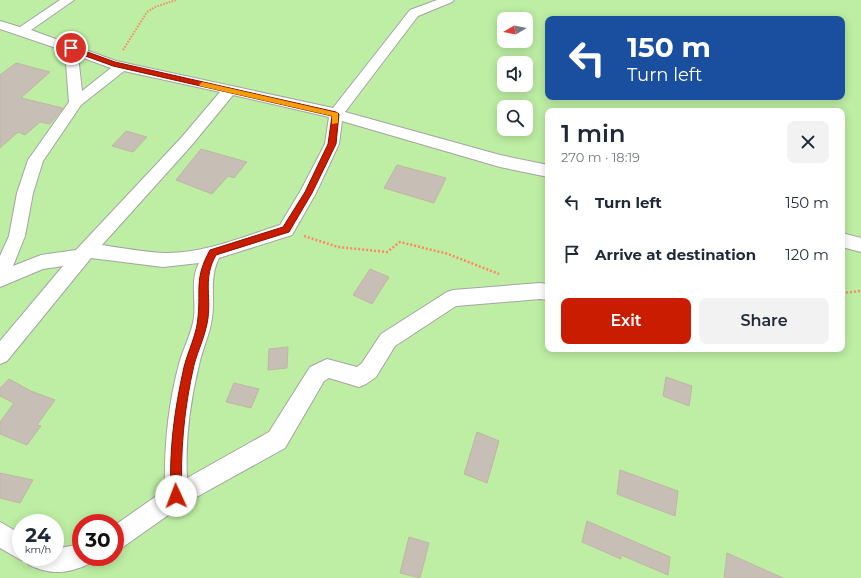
<!DOCTYPE html>
<html lang="en">
<head>
<meta charset="utf-8">
<style>
  :root { --surface:#fff; --page:#f2f2f3; --text:#1f2937; --muted:#747a83; --accent:#ca1c00 }
  body { margin:0; font-family:Montserrat,sans-serif; background:var(--page); color:var(--text); height:100vh; display:flex; flex-direction:column; font-size:15px; white-space:nowrap }
  * { box-sizing:border-box; margin:0 }
  p { font-size:13px; color:var(--muted) }
  .icon { flex:none; width:22px; height:22px; fill:none; stroke:currentColor; stroke-width:2; stroke-linecap:round; stroke-linejoin:round }
  .map { position:relative; flex:1; overflow:hidden }
  .panel { position:absolute; left:545px; top:108px; width:300px; height:244px; display:flex; flex-direction:column; background:var(--surface); border-radius:8px; box-shadow:0 2px 10px #0003 }
  .panel>* { flex:none }
  .guide { position:absolute; left:545px; top:16px; width:300px; height:84px; border-radius:8px; box-shadow:0 2px 10px #0003; background:#1a4fa0; color:#fff; overflow:hidden }
  .needle { width:26px; rotate:261deg }
  .controls { position:absolute; left:497px; top:12px; display:grid; gap:8px }
  .controls a { display:grid; place-items:center; width:36px; height:36px; border-radius:8px; background:var(--surface); box-shadow:0 2px 10px #0003; font-size:20px }
  .speed { position:absolute; left:12px; top:514px; display:flex; gap:8px; font-size:20px; font-weight:700; text-align:center }
  .speed>* { display:grid; place-content:center; width:52px; height:52px; border-radius:50%; background:var(--surface); box-shadow:0 2px 10px #0003; line-height:1 }
  .speed small { font-size:10px; font-weight:400 }
  .speed .limit { border:6px solid #d22; background:#fff; color:#111 }
  .pin { position:absolute; display:grid; place-items:center; width:34px; height:34px; color:#fff; margin:-17px; border:2px solid #fff; border-radius:50%; box-shadow:0 1px 4px #0007 }
  .me { position:absolute; width:44px; margin:-22px; rotate:358deg; stroke-linejoin:round; filter:drop-shadow(0 0 3px #0008) }
  .turn { display:flex; align-items:center; gap:14px; height:84px; padding:0 16px; font-size:18px }
  .turn .icon { width:52px; height:52px; stroke-width:2.5 }
  .turn b { display:block; font-size:28px; line-height:34px }
  .round { display:grid; place-items:center; flex:none; width:42px; height:42px; border-radius:8px; background:var(--page) }
  .head { display:flex; align-items:center; justify-content:space-between; height:68px; padding:0 16px }
  h1 { font-size:24px; font-weight:600; line-height:30px }
  .cta { display:flex; gap:8px; margin-top:auto; padding:8px 16px }
  .cta a { flex:1; height:46px; border-radius:8px; background:var(--accent); color:#fff; font-size:16px; font-weight:600; line-height:46px; text-align:center }
  .cta a+a { background:var(--page); color:var(--text) }
  ul { padding:0; list-style:none }
  li { display:flex; align-items:center; gap:12px; height:52px; padding:0 16px }
  li div { flex:1 }
  li b { display:block; font-size:15px }
  li em { font-style:normal }
  .map>svg:first-child { display:block }
  .grass { fill:#bdeea3; fill-rule:evenodd }
  .building { fill:#c7bfb5; stroke:#c2b5a3 }
  .lines { fill:none; stroke-linecap:round; stroke-linejoin:round }
  .street-casing { stroke:#a4a4a4; stroke-width:2 }
  .path-far1 { stroke:#ff8863; stroke-width:2; stroke-dasharray:1.5 1.5; stroke-linecap:butt }
  .path { stroke:#ff8863; stroke-width:2.5; stroke-dasharray:2 2; stroke-linecap:butt }
  .street { fill:#fff; fill-rule:evenodd }
  .route { fill:#ca1c00; stroke:#831200 }
  .slow { fill:#f59e0b }
</style>
</head>
<body>
<div class="map">
<svg width="861" height="578" viewBox="0 0 861 578">
  <rect width="100%" height="100%" fill="#efece2"/>
  <path class="grass" d="M0 0H861V578H0ZM504 19H526V41H504ZM548 19H842V97H548ZM504 63H526V85H504ZM504 107H526V129H504ZM548 111H842V349H548ZM21 523H55V557H21ZM81 523H115V557H81Z"/>
  <g class="building">
    <path d="M16 63 50 72 21 98 63 108 50 124 40 122 25 135 18 132 0 148V75Z"/>
    <path d="M126 131 147 137 133 152 112 146Z"/>
    <path d="M201 149 215 153 247 162 234 178 228 176 212 194 176 180Z"/>
    <path d="M397 165 446 178 434 203 384 188Z"/>
    <path d="M370 269 389 277 372 304 353 295Z"/>
    <path d="M288 347 287 368 268 370 269 349Z"/>
    <path d="M666 377 692 386 689 406 663 396Z"/>
    <path d="M9 379 31 391 55 400 37 425 41 426 27 445 0 434V422L14 403 0 396V388Z"/>
    <path d="M234 383 259 389 251 408 226 402Z"/>
    <path d="M477 432 499 441 487 483 464 474Z"/>
    <path d="M620 470 678 491 675 516 617 494Z"/>
    <path d="M0 473 33 480 20 503 0 498Z"/>
    <path d="M587 521 670 557 668 575 621 555V559L582 542Z"/>
    <path d="M409 537 429 543 420 578 400 573Z"/>
    <path d="M727 553 783 578H724Z"/>
  </g>
  <g class="lines">
    <g class="street-casing">
      <g id="street">
        <path d="M60 0H74L31 30 116 61 333 108 410 10 437 0H454L452 2 418 16 345 112 500 155 548 165V177L500 167 342 121 339 144 316 193 292 235 219 258C209 278 215 297 212 318 210 334 202 350 199 365 190 402 185 440 187 478L269 432 310 367 327 359 357 367 362 363 381 334 447 292 453 290 540 283 548 284V300L540 299 456 306 395 346 376 377 366 384 359 387 329 378 324 381 285 448 184 504 123 547 115 551V525L165 490C164 448 168 405 179 364 183 349 192 333 194 317 196 299 190 280 199 263L163 267 91 258 7 361 0 364V341L63 266 43 269 0 287V256L9 236 17 193 28 160 69 102 65 51 0 29V21L20 27ZM78 56 108 67 111 68 82 91ZM124 71 220 92 181 138 76 250 41 255 13 266 25 236 33 193 43 161 81 105ZM233 95 329 117 325 144 301 190 280 225C243 237 203 254 164 253 143 252 122 248 102 245L191 146Z"/>
        <path d="M842 233 861 238V252L842 247Z"/>
        <path d="M0 522 21 534V557H55V549L81 544V557H93L89 564C67 574 51 575 29 565L25 558 21 560 0 548Z"/>
      </g>
    </g>
    <path class="path-far1" d="M123 50 147 12 155 7 176 0"/>
    <g class="path">
      <path d="M304 236 338 247 387 252 400 242 448 254 499 274"/>
      <path d="M842 293 861 291"/>
    </g>
    <use href="#street" class="street"/>
  </g>
  <path class="route" d="M71 46 115 62 336 112 339 114 336 144 312 193 289 232 216 255C203 278 211 294 208 318 206 334 198 350 194 365 184 409 180 452 182 496L180 500 176 502 172 500 171 496C169 450 174 412 184 367 188 351 197 334 198 317 201 288 194 279 210 250L283 227 305 192 328 144 332 116 113 66 69 50 68 48Z"/>
  <path class="slow" d="M202 82 338 113V123L332 124V116L200 86 199 85Z"/>
</svg>
<div class="controls">
<a><svg class="needle" viewBox="-14 -14 28 28"><path d="M0-13l5 13h-10z" fill="#e53935"/><path d="M0 13l5-13h-10z" fill="#747a83"/></svg></a>
<a><svg class="icon" aria-label="sound" viewBox="0 0 24 24"><path d="M4 9h4l5-4v14l-5-4H4zM17 9q2 3 0 6"/></svg></a>
<a><svg class="icon" aria-label="search" viewBox="0 0 24 24"><circle cx="10" cy="10" r="6"/><path d="M15 15l6 6"/></svg></a>
</div>
<div class="speed"><div>24<small>km/h</small></div><div class="limit">30</div></div>
<div class="pin" style="left:71px;top:48px;background:#d93025"><svg class="icon" aria-label="arrive" viewBox="0 0 24 24"><path d="M6 21V4h12l-3 4 3 4H6"/></svg></div>
<svg class="me" style="left:176px;top:496px" viewBox="-20 -20 40 40"><circle r="19" fill="#fff"/><path d="M0-13L10 11 0 6-10 11z" fill="#ca1c00"/></svg>
<div class="guide">
<div class="turn"><svg class="icon" aria-label="left" viewBox="0 0 24 24"><path d="M17 20v-9H6M10 6l-5 5 5 5"/></svg><div><b>150 m</b>Turn left</div></div>
</div>
<section class="panel">
<div class="head"><div><h1>1 min</h1><p>270 m · 18:19</p></div><a class="round"><svg class="icon" aria-label="close" viewBox="0 0 24 24"><path d="M6 6l12 12M18 6L6 18"/></svg></a></div>
<ul>
<li><svg class="icon" aria-label="left" viewBox="0 0 24 24"><path d="M17 20v-9H6M10 6l-5 5 5 5"/></svg><div><b>Turn left</b></div><em>150 m</em></li>
<li><svg class="icon" aria-label="arrive" viewBox="0 0 24 24"><path d="M6 21V4h12l-3 4 3 4H6"/></svg><div><b>Arrive at destination</b></div><em>120 m</em></li>
</ul>
<div class="cta"><a>Exit</a><a>Share</a></div>
</section>
</div>
</body>
</html>
